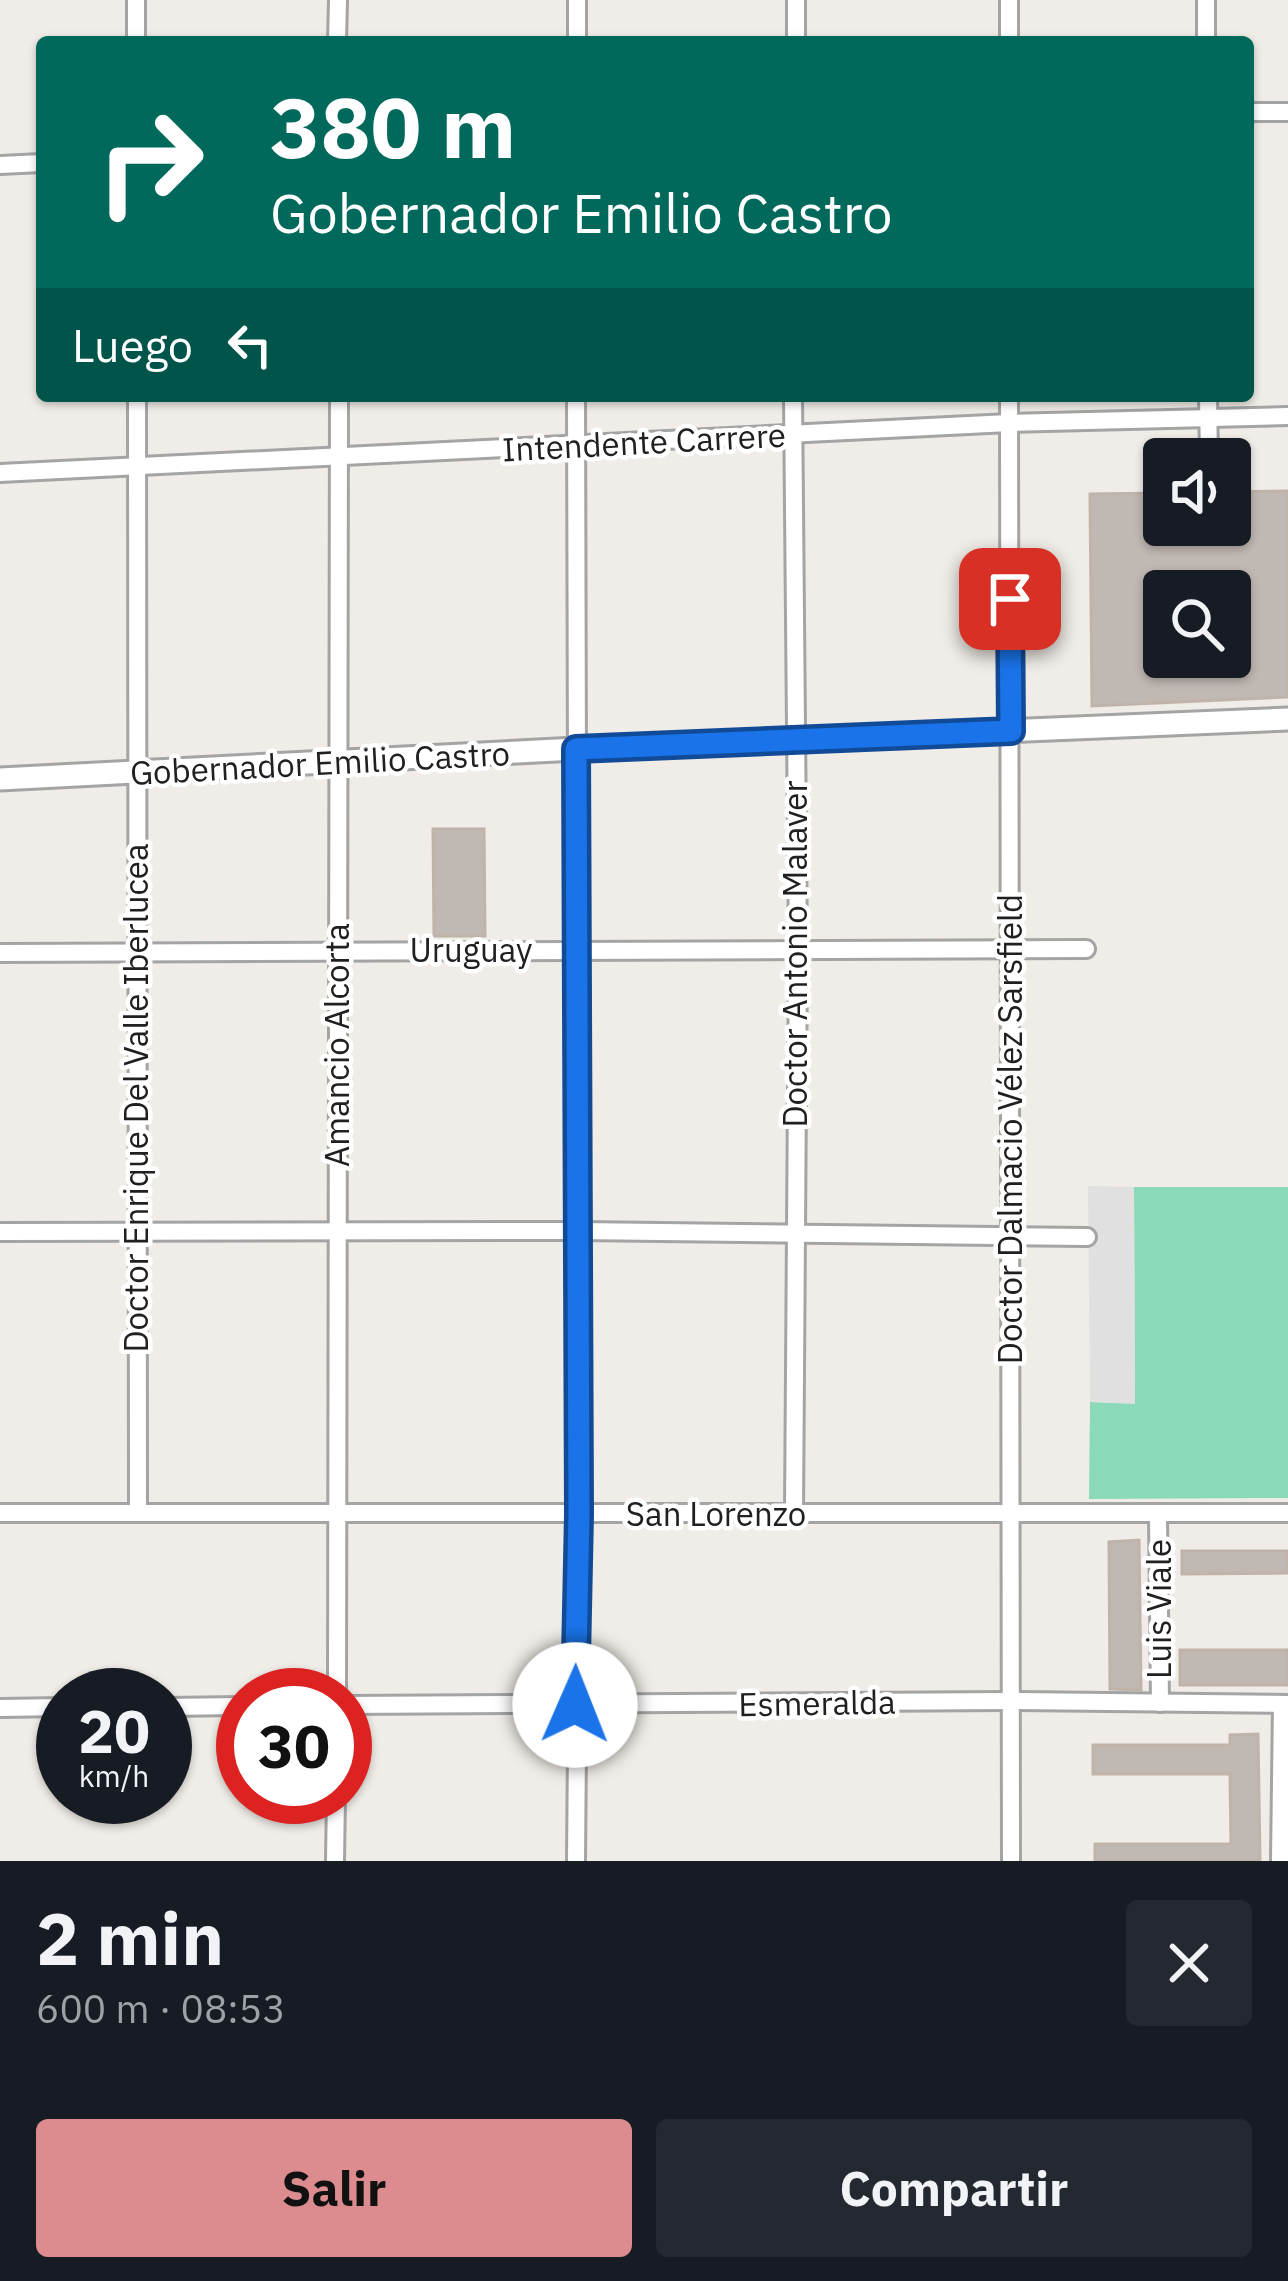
<!DOCTYPE html>
<html lang="es">
<head>
<meta charset="utf-8">
<style>
  :root { --surface:#171b24; --page:#242831; --text:#f1f3f6; --muted:#9ea1a6; --accent:#dc8b8e }
  body { margin:0; font-family:"IBM Plex Sans",sans-serif; background:var(--page); color:var(--text); height:100vh; display:flex; flex-direction:column; font-size:45px; white-space:nowrap }
  * { box-sizing:border-box; margin:0 }
  p { font-size:39px; color:var(--muted) }
  .icon { flex:none; width:66px; height:66px; fill:none; stroke:currentColor; stroke-width:2; stroke-linecap:round; stroke-linejoin:round }
  .map { position:relative; height:1861px; overflow:hidden }
  .details { display:flex; flex-direction:column; background:var(--surface); flex:1 }
  .details>* { flex:none }
  .banner { position:absolute; left:36px; top:36px; width:1218px; height:366px; border-radius:12px; box-shadow:0 3px 9px #0004; background:#00695c; color:#fff; overflow:hidden }
  .controls { position:absolute; left:1143px; top:438px; display:grid; gap:24px }
  .controls a { display:grid; place-items:center; width:108px; height:108px; border-radius:12px; background:var(--surface); box-shadow:0 3px 9px #0004; font-size:60px }
  .speed { position:absolute; left:36px; top:1668px; display:flex; gap:24px; font-size:60px; font-weight:700; text-align:center }
  .speed>* { display:grid; place-content:center; width:156px; height:156px; border-radius:50%; background:var(--surface); box-shadow:0 3px 9px #0004; line-height:1 }
  .speed small { font-size:30px; font-weight:400 }
  .speed .limit { border:18px solid #d22; background:#fff; color:#111 }
  .pin { position:absolute; display:grid; place-items:center; width:102px; height:102px; color:#fff; margin:-51px; border-radius:24px; box-shadow:0 6px 18px #0006 }
  .me { position:absolute; width:132px; margin:-66px; rotate:1deg; stroke-linejoin:round; filter:drop-shadow(0 0 9px #0008) }
  .turn { display:flex; align-items:center; gap:42px; height:252px; padding:0 36px; font-size:54px }
  .turn .icon { width:156px; height:156px; stroke-width:2.5 }
  .turn b { display:block; font-size:84px; line-height:102px }
  .then { display:flex; align-items:center; height:114px; padding:0 36px; background:#0003; gap:24px; font-size:45px }
  .round { display:grid; place-items:center; flex:none; width:126px; height:126px; border-radius:12px; background:var(--page) }
  .summary { display:flex; align-items:center; justify-content:space-between; height:204px; padding:0 36px }
  h1 { font-size:72px; font-weight:700; line-height:90px }
  .primary-button { display:flex; gap:24px; margin-top:auto; padding:24px 36px }
  .primary-button a { flex:1; height:138px; border-radius:12px; background:var(--accent); color:#111; font-size:48px; font-weight:700; line-height:138px; text-align:center }
  .primary-button a+a { background:var(--page); color:var(--text) }
  .map>svg:first-child { display:block }
  .pitch { fill:#8adab9 }
  .parking { fill:#e0e0e0 }
  .building { fill:#c0b8b3; stroke:#c0b3aa; stroke-width:3; fill-rule:evenodd }
  .lines { fill:none; stroke-linecap:round; stroke-linejoin:round }
  .minor-casing { stroke:#a4a4a4; stroke-width:22 }
  .tertiary-casing { stroke:#a4a4a4; stroke-width:27 }
  .minor { stroke:#fff; stroke-width:16 }
  .tertiary { stroke:#fff; stroke-width:21 }
  .route-casing { stroke:#114b97; stroke-width:30 }
  .route { stroke:#1a73e8; stroke-width:21 }
  .labels { text-anchor:middle; stroke-width:9; stroke-linejoin:round; paint-order:stroke }
  .street-label { font-size:33px; fill:#202020; stroke:#fff }
</style>
</head>
<body>
<div class="map">
<svg width="1288" height="1861" viewBox="0 0 1288 1861">
  <rect width="100%" height="100%" fill="#f0ece7"/>
  <path class="pitch" d="M1134 1187H1288V1498L1089 1499 1090 1402 1135 1403Z"/>
  <path class="parking" d="M1088 1186 1134 1187 1135 1404 1090 1402Z"/>
  <g class="building">
    <path d="M1288 491V697L1092 706 1090 494 1164 493V525H1230V492ZM1164 591H1230V657H1164Z"/>
    <path d="M433 829H484L485 936H434Z"/>
    <path d="M1139 1540 1141 1690 1110 1689 1109 1542Z"/>
    <path d="M1182 1551H1288V1573L1182 1574Z"/>
    <rect x="1180" y="1650" width="108" height="35"/>
    <path d="M1258 1734 1260 1861H1095V1844H1231L1230 1774H1093V1745H1230V1735Z"/>
  </g>
  <g class="lines">
    <g class="minor-casing">
      <g id="minor">
        <path d="M136 0V42"/>
        <path d="M337 42 338 0"/>
        <path d="M577 42V0"/>
        <path d="M796 42V0"/>
        <path d="M1009 42V0"/>
        <path d="M1206 42V0"/>
        <path d="M1248 112H1288"/>
        <path d="M0 165 42 163"/>
        <path d="M137 396 138 1511"/>
        <path d="M793 396 798 950 794 1513"/>
        <path d="M1009 396 1011 1861"/>
        <path d="M1208 396 1209 459"/>
        <path d="M0 473 1009 423 1288 416"/>
        <path d="M0 953 1086 949"/>
        <path d="M0 1232 578 1231 1087 1237"/>
        <path d="M0 1513H1288"/>
        <path d="M1158 1515 1160 1703"/>
        <path d="M337 1695 339 396"/>
        <path d="M345 1705 1009 1701 1288 1704"/>
        <path d="M165 1707 243 1706"/>
        <path d="M0 1708 63 1707"/>
        <path d="M335 1861 336 1797"/>
        <path d="M576 1861 579 1514 576 396"/>
        <path d="M1280 1861 1282 1704"/>
      </g>
    </g>
    <g class="tertiary-casing">
      <path id="tertiary" d="M0 779 576 749 1288 719"/>
    </g>
    <use href="#minor" class="minor"/>
    <use href="#tertiary" class="tertiary"/>
  </g>
  <g class="lines">
    <g class="route-casing">
      <path id="route" d="M575 1705 579 1514 576 749 1011 731 1010 599"/>
    </g>
    <use href="#route" class="route"/>
  </g>
  <g class="labels">
    <g class="street-label">
      <text transform="translate(644 442) rotate(-3)" y="12">Intendente Carrere</text>
      <text transform="translate(320 763) rotate(-3)" y="12">Gobernador Emilio Castro</text>
      <text x="471" y="962">Uruguay</text>
      <text transform="translate(795 954) rotate(-90)" y="12">Doctor Antonio Malaver</text>
      <text transform="translate(337 1045) rotate(-90)" y="12">Amancio Alcorta</text>
      <text transform="translate(136 1098) rotate(-90)" y="12">Doctor Enrique Del Valle Iberlucea</text>
      <text transform="translate(1010 1129) rotate(-90)" y="12">Doctor Dalmacio Vélez Sarsfield</text>
      <text x="716" y="1526">San Lorenzo</text>
      <text transform="translate(1159 1609) rotate(-90)" y="12">Luis Viale</text>
      <text transform="translate(817 1703) rotate(-1)" y="12">Esmeralda</text>
    </g>
  </g>
</svg>
<div class="controls">
<a><svg class="icon" aria-label="sound" viewBox="0 0 24 24"><path d="M4 9h4l5-4v14l-5-4H4zM17 9q2 3 0 6"/></svg></a>
<a><svg class="icon" aria-label="search" viewBox="0 0 24 24"><circle cx="10" cy="10" r="6"/><path d="M15 15l6 6"/></svg></a>
</div>
<div class="speed"><div>20<small>km/h</small></div><div class="limit">30</div></div>
<div class="pin" style="left:1010px;top:599px;background:#d93025"><svg class="icon" aria-label="arrive" viewBox="0 0 24 24"><path d="M6 21V4h12l-3 4 3 4H6"/></svg></div>
<svg class="me" style="left:575px;top:1705px" viewBox="-20 -20 40 40"><circle r="19" fill="#fff"/><path d="M0-13L10 11 0 6-10 11z" fill="#1a73e8"/></svg>
<div class="banner">
<div class="turn"><svg class="icon" aria-label="right" viewBox="0 0 24 24"><path d="M7 20v-9h11M14 6l5 5-5 5"/></svg><div><b>380 m</b>Gobernador Emilio Castro</div></div>
<div class="then">Luego<svg class="icon" aria-label="left" viewBox="0 0 24 24"><path d="M17 20v-9H6M10 6l-5 5 5 5"/></svg></div>
</div>
</div>
<section class="details">
<div class="summary"><div><h1>2 min</h1><p>600 m · 08:53</p></div><a class="round"><svg class="icon" aria-label="close" viewBox="0 0 24 24"><path d="M6 6l12 12M18 6L6 18"/></svg></a></div>
<div class="primary-button"><a>Salir</a><a>Compartir</a></div>
</section>
</body>
</html>
